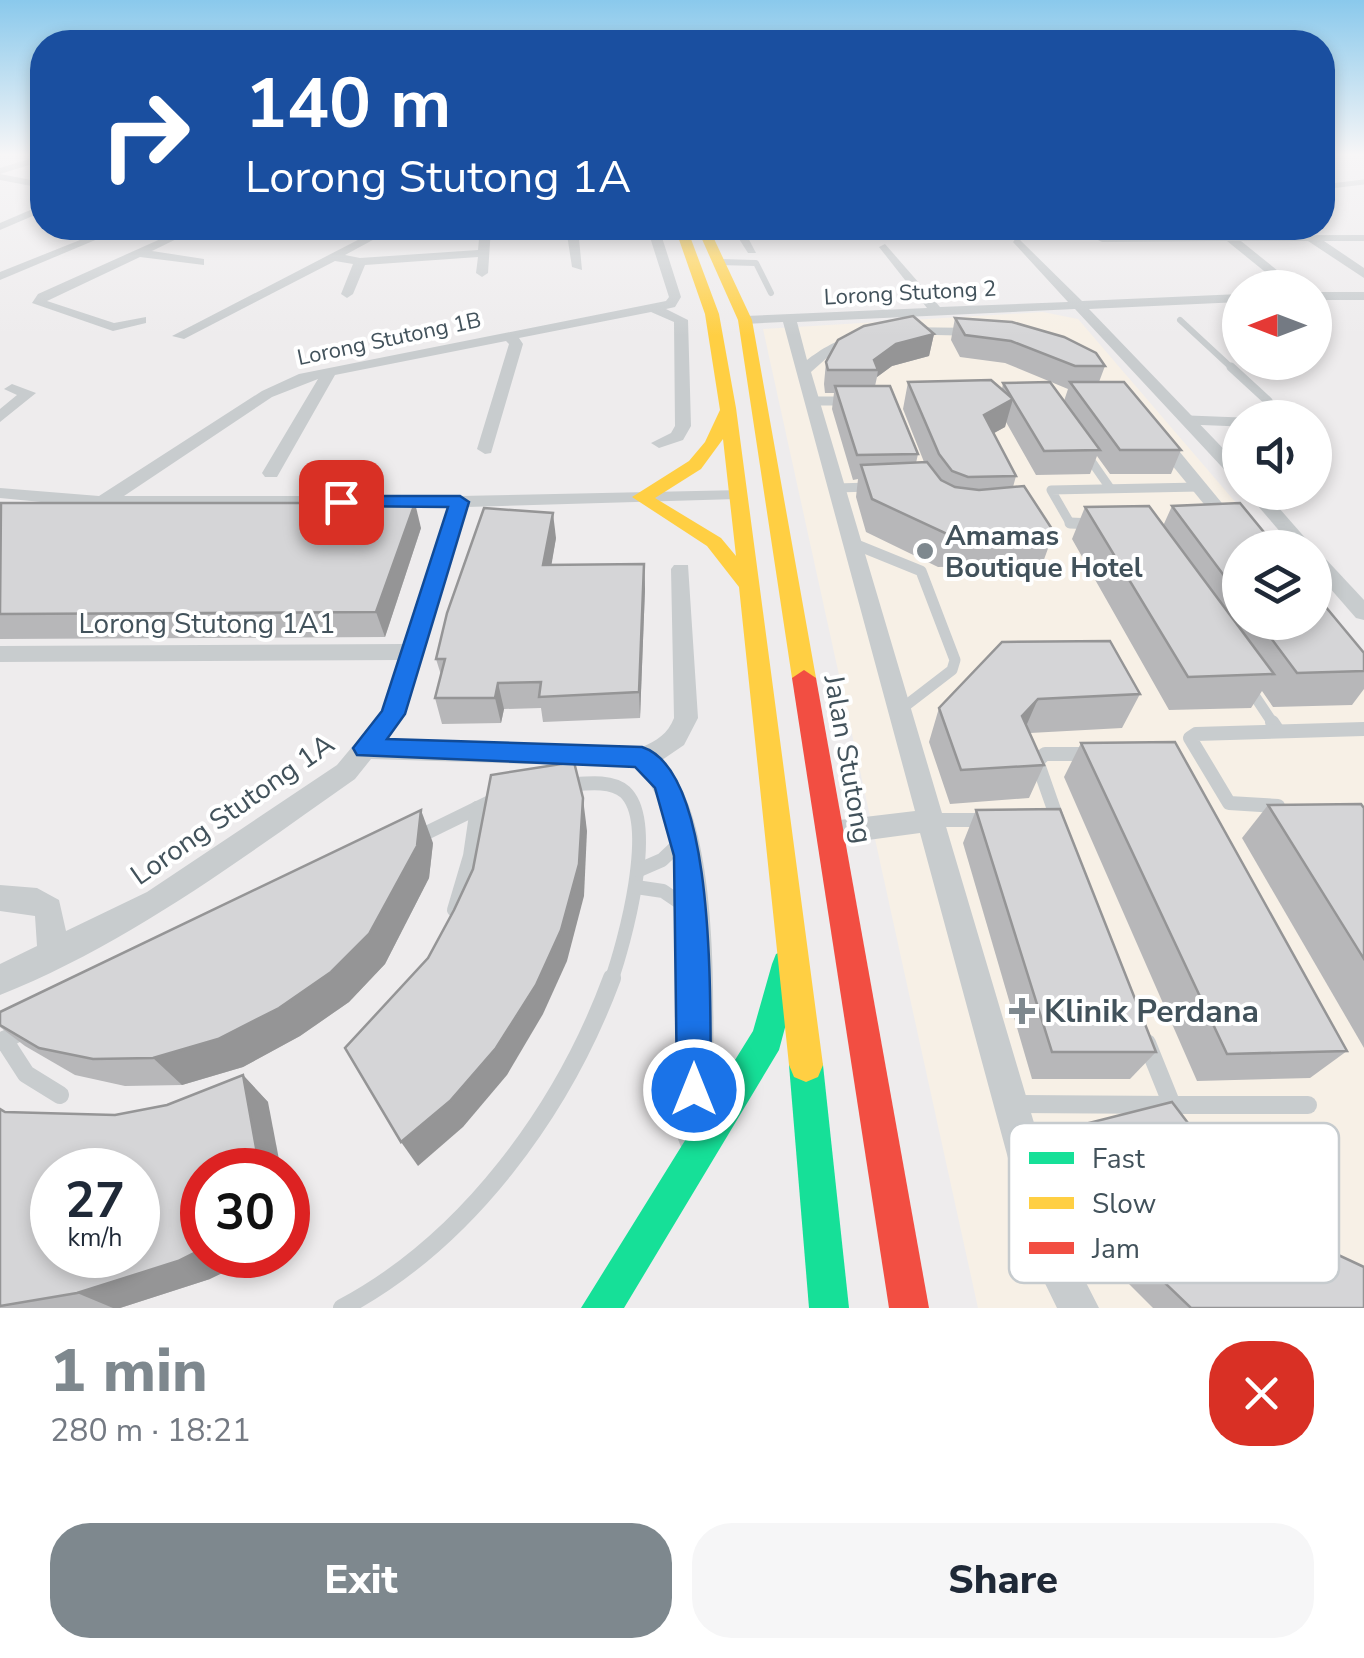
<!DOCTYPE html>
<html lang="en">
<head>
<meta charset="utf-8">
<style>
  :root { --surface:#fff; --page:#f6f6f7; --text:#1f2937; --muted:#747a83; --accent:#7e888e }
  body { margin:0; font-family:"Nunito Sans",sans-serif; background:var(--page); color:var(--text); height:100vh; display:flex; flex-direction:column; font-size:38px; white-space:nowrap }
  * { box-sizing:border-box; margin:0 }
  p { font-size:32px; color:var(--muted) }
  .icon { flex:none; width:55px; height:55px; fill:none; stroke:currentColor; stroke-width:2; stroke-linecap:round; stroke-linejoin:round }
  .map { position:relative; height:1308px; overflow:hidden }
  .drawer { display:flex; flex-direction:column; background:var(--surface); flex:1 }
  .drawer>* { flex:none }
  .guide { position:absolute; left:30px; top:30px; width:1305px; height:210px; border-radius:40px; box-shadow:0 5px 15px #0003; background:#1a4fa0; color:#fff; overflow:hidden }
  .needle { width:65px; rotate:270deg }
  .tools { position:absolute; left:1222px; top:270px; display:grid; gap:20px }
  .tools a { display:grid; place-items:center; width:110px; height:110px; border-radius:50%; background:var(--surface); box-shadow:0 5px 15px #0003; font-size:50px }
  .speed { position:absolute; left:30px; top:1148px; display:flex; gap:20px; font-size:50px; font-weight:700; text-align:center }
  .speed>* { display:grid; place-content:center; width:130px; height:130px; border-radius:50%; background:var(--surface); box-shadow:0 5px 15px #0003; line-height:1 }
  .speed small { font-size:25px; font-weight:400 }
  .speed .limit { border:15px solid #d22; background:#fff; color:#111 }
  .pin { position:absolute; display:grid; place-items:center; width:85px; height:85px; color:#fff; margin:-42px; border-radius:20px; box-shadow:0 5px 15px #0006 }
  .me { position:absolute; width:110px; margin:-55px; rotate:0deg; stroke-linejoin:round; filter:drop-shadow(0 0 8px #0008) }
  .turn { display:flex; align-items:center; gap:35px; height:210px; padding:0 50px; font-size:45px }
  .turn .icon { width:130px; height:130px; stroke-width:2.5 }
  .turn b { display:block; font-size:70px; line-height:85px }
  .round { display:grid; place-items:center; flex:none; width:105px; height:105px; border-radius:40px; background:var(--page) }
  .headline { display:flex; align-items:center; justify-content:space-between; height:170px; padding:0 50px }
  h1 { font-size:60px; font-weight:800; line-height:75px; color:var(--accent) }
  .cta { display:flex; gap:20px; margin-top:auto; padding:20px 50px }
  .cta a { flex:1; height:115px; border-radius:40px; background:var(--accent); color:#fff; font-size:40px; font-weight:800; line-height:115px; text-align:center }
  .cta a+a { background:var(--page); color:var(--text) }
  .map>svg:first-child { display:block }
  .commercial { fill:#f7f0e6 }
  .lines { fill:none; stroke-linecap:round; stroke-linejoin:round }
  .lane-far5 { stroke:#c8ccce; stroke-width:5 }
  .lane-far4 { stroke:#c8ccce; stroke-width:6 }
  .lane-far3 { stroke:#c8ccce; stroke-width:9 }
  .lane-far2 { stroke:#c8ccce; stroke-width:11 }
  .lane-far1 { stroke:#c8ccce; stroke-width:14 }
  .lane { stroke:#c8ccce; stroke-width:18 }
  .street { fill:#c8ccce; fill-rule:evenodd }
  .fast { fill:#16e098; fill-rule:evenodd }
  .slow { fill:#ffcf43; fill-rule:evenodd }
  .jam { fill:#f24e42; fill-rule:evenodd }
  .wall { fill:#b7b7b9 }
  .shaded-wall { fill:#959596 }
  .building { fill:#d5d5d7; stroke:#959596; stroke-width:2.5; fill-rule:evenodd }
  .route { fill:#1a73e8; stroke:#114b97; stroke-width:2.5 }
  .poi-dot { fill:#7e888e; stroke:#fff; stroke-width:4 }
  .labels { text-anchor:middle; stroke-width:8; stroke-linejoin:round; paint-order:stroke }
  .far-street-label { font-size:22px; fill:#42525b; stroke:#fff }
  .poi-label { font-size:28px; font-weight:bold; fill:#42525b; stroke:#fff; text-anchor:start }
  .street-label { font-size:28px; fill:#42525b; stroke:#fff }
  .near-poi-label { font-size:32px; font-weight:bold; fill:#42525b; stroke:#fff; text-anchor:start }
  .key { fill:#fff; stroke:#c6cbce; stroke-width:2.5 }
  .key-label { font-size:28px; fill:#42525b }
</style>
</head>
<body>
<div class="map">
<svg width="1364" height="1308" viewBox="0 0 1364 1308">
  <rect width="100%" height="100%" fill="#eeeced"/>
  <path class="commercial" d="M1043 312 1078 319 1274 547 1240 548V622H1315V595L1364 652V1308H978L763 329Z"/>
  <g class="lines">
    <g class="lane-far5">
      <path d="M1356 153 1364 154"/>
      <path d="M1322 187 1364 182"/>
    </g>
    <g class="lane-far4">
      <path d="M719 262 756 263 771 293"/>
      <path d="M1180 320 1234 370"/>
    </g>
    <g class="lane-far3">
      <path d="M1231 367 1268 401 1276 418"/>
      <path d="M812 401H848"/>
      <path d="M1189 420 1240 422"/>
      <path d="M1087 455 1110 488"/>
      <path d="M836 488 871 487"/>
      <path d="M1093 524 1070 523 1051 490 1199 487"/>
    </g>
    <g class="lane-far2">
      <path d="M1070 523 1093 524"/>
      <path d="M852 543 921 571 955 660 952 670 900 710"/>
      <path d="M1250 689 1274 725"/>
    </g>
    <g class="lane-far1">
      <path d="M1272 722 1278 731"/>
      <path d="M565 785C583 784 610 779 625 792 658 823 624 944 611 981"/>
      <path d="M1278 806 1229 803 1190 738 1196 734 1364 729"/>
      <path d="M930 820H986"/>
      <path d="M1058 821 1037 761 1045 754H1087"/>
      <path d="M416 838 498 798"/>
      <path d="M639 870 662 860 680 843"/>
      <path d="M636 887 663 891 688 908"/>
      <path d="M454 910 470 856 477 808"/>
    </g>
    <g class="lane">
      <path d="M4 1040 26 1074 60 1095"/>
      <path d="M0 1042 22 1031"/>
      <path d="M1018 1104 1172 1105 1147 1043"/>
      <path d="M1172 1105H1308"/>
      <path d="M342 1308C468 1241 563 1110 612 978"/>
    </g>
    <g class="street">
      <path d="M42 155V161L0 174V168Z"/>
      <path d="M0 174 42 182V188L0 180Z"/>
      <path d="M42 205V212L0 230V223Z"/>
      <path d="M110 228H124L0 280V272Z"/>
      <path d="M185 228H199L152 251 204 259V265L140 257 47 301 114 323 146 317V323L113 331 32 303 38 294Z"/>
      <path d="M381 228H395L345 255 360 258 478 250 480 228H491L488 273 482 277 476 273 478 257 365 265 353 294 347 298 341 294 353 264 335 261 184 339 172 336Z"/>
      <path d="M566 228H578L582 270 572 267Z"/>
      <path d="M647 228H659L681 297 675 307 666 309 688 320 691 426 683 440 659 448 651 443 671 433 675 426 674 322 651 312 519 338 523 344 491 453 485 454 477 449 509 344 506 341 335 375 277 477H265L262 473 318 379 272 397 124 496H459L743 490V498L737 499 467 507 405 714 386 740 642 747C656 741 668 734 674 718L671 569 674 565H688L698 718 684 745 662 760C727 825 712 1044 712 1134L707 1147 694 1152 681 1147 676 1134C679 1048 701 826 636 767L371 759 355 779C241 859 128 944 0 995V964L37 946 35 916 0 911V885L37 888 59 900 66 931 147 892 337 765 382 711 399 660 0 662V646L404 644 448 508H103L0 498V488L99 496 262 391 299 374 666 301 669 297Z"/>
      <path d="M732 228H743L756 253H748Z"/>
      <path d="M844 228H855L857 229 851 232Z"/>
      <path d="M1364 235V241H1324L1364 268V278L1308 241H1241L1299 288H1285L1227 241 1102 242 1096 239 1102 236Z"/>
      <path d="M1017 237 1082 301 1240 294V302L1089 309 1240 466V481L1234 480 1075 309 797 322 807 360C821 349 852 329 868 338L829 356 811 372 1075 1261 1099 1308H1057L1038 1269 920 833 831 845 821 841 817 833 821 825 831 821 915 811 783 322 745 324 738 320 745 316 927 308 879 247 885 244 940 307 1068 302 1013 242Z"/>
      <rect x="1315" y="292" width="49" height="8"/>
      <path d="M897 327 980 328 987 332 980 336 892 334V328Z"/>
      <path d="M12 384 36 393 0 422V409L17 395 4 389Z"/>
      <path d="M1159 433 1165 434 1259 548H1240L1153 442V434Z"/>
      <path d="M1246 492H1265L1314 548H1294Z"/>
      <path d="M1315 553 1322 555 1364 600V620L1356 618 1315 571Z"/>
    </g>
    <g class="fast">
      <path d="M787 949 798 954 802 964 779 1050 624 1308H581L753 1031 772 964 776 954Z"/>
      <path d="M806 1048 818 1053 823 1065 849 1308H809L789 1065 794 1053Z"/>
    </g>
    <g class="slow">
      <path d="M682 228 688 231 719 314 736 408 823 1065 818 1077 806 1082 794 1077 789 1065 739 587 707 546 632 497 689 461 705 442 720 410 705 314 676 231ZM723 439 736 556 721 538 655 498 701 469Z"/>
      <path d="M697 228H709L752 320 816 678 804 686 792 678 738 320Z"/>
    </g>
    <path class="jam" d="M804 670 816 678 929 1308H889L792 678Z"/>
  </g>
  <g class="wall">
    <path d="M955 318 1105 366 1099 382 1181 450 1171 474H1110L1097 456 1090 474 1036 475 1006 422 1005 427 994 433 1016 476 1013 487 1054 532 1042 565 938 567 866 532 856 497 858 479 853 480 832 409 834 393H825L824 384 826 362 934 334 929 356 892 366 877 377 875 386 918 454 916 463 924 462 903 409 908 382 1002 389 1003 383 1064 401 1068 389 1005 363 960 357 951 340Z"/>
    <path d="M0 503 421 528 385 637 0 639Z"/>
    <path d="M1172 506 1240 548V622H1315L1364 653V689L1352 705 1273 707 1262 691 1251 708 1169 710 1072 539 1085 507 1163 526Z"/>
    <path d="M556 538 551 565 644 564 645 589 640 718 543 722 541 708 504 709 501 723 442 724 435 698 441 675 436 659Z"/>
    <path d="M1002 642 1140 694 1122 728 1030 733 1044 765 1029 798 950 804 929 742 939 708Z"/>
    <path d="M1081 743 1347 1051 1310 1078 1197 1081 1064 777Z"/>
    <path d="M1268 805 1364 808V1048L1242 838Z"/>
    <path d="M976 810 1156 1052 1130 1079H1032L963 843Z"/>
    <path d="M433 843 429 878 385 964 349 1002 300 1036 243 1067 182 1085 125 1086 75 1075 25 1046 0 1027V1012Z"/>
    <path d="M243 1075 268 1102 210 1279 120 1308H0V1109L5 1112 115 1115 167 1105Z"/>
    <path d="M1065 1129 1210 1152 1364 1308H1153L1119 1274 1092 1234 1048 1147Z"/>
  </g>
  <g class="shaded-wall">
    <path d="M934 334 929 356 892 366 877 377 878 370 874 360 896 344Z"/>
    <path d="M1013 399 1005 427 976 443 984 415Z"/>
    <path d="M415 503 421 528 385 637 376 612Z"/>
    <path d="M553 513 556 538 547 591 543 565Z"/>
    <path d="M644 564 645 589 640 718 639 692Z"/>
    <path d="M498 683 504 709 501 723 495 698Z"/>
    <path d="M1038 699 1023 733 1022 716Z"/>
    <path d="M583 798 587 831 584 896 567 961 543 1014 507 1075 463 1127 418 1166 401 1142Z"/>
    <path d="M421 810 433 843 429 878 385 964 349 1002 300 1036 243 1067 182 1085 153 1058Z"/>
    <path d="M243 1075 268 1102 281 1170H260Z"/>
    <path d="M288 1205 294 1238 288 1241Z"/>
    <path d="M202 1249V1255H260L210 1279 120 1308H113L77 1293Z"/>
  </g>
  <g class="building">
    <path d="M913 316 934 334 896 344 874 360 878 370H828L826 362 838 340 864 326Z"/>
    <path d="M955 318 1012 322 1064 337 1096 353 1105 366H1075L1011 341 965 335Z"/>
    <path d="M991 380 1013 399 984 415 1016 476 968 477 952 471 939 454 908 382Z"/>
    <path d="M1050 382 1100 450 1044 451 1003 383Z"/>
    <path d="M1070 382H1124L1181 450H1120Z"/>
    <path d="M835 386H890L918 454 857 455Z"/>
    <path d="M927 462 941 480 955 487 979 490 1024 486 1054 532 947 534 872 499 861 465Z"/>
    <path d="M1 503H415L376 612 0 614Z"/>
    <path d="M1240 503 1277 548H1240V597L1172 506Z"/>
    <path d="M1149 506 1274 674 1188 677 1085 507Z"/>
    <path d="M484 508 553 513 543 565 644 564 639 692 539 697 541 682 498 683 495 698H435L445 659H436L447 613Z"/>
    <path d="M1315 594 1364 653V671L1297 673 1259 622H1315Z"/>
    <path d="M1110 641 1140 694 1038 699 1022 716 1044 765 961 770 939 708 1002 642Z"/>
    <path d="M1175 742 1347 1051 1227 1054 1081 743Z"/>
    <path d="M574 762 583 798 579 864 561 930 536 985 496 1048 450 1101 401 1142 345 1048 428 958 454 910 473 869 491 775Z"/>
    <path d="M1361 804 1364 808V959L1268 805Z"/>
    <path d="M1060 809 1156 1052H1052L976 810Z"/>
    <path d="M421 810 417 846 369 934 331 972 279 1008 218 1039 153 1058 93 1059 39 1048 0 1025V1012Z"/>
    <path d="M243 1075 260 1170H202V1249L178 1261 77 1293 0 1306V1109L5 1112 115 1115 167 1105ZM52 1170H138V1255H52Z"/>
    <path d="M1172 1102 1210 1152 1306 1240 1364 1267V1308H1191L1141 1260 1112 1218 1065 1129Z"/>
  </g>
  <linearGradient id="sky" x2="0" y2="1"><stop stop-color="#8ac9ec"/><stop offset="0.46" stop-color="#f7f6f7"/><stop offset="1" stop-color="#f7f6f7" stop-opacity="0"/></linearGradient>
  <rect width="1364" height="336" fill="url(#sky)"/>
  <path class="route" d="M341 496H460L469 502 405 714 387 739 642 747C720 772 709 1019 711 1090L706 1102 694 1107 682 1102 677 1090 674 856 655 788 635 767 357 755 353 748 382 711 448 507 334 506 331 502Z"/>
  <g class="poi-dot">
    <circle cx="925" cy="551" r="10"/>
    <path d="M1017 996h10v10h10v10h-10v10h-10v-10h-10v-10h10z"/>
  </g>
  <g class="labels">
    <g class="far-street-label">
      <text transform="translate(910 292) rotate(-3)" y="8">Lorong Stutong 2</text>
      <text transform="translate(389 338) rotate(-12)" y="8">Lorong Stutong 1B</text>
    </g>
    <g class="poi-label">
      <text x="945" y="545">Amamas<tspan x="945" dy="32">Boutique Hotel</tspan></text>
    </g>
    <g class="street-label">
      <text x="207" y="633">Lorong Stutong 1A1</text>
      <text transform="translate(849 759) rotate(80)" y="10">Jalan Stutong</text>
      <text transform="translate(232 809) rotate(-35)" y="10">Lorong Stutong 1A</text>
    </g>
    <g class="near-poi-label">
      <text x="1044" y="1022">Klinik Perdana</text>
    </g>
  </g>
  <rect x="1009" y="1123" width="330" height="160" rx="15" class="key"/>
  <rect x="1029" y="1152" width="45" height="12" fill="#16e098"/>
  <rect x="1029" y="1197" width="45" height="12" fill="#ffcf43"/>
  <rect x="1029" y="1242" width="45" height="12" fill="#f24e42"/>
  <g class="key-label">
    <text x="1092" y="1168">Fast</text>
    <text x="1092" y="1213">Slow</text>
    <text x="1092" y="1258">Jam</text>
  </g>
</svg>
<div class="tools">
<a><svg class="needle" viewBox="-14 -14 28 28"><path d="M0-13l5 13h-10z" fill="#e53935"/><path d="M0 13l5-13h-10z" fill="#747a83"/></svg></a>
<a><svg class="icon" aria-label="sound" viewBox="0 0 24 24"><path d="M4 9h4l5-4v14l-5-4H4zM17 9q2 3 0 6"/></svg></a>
<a><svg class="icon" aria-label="layers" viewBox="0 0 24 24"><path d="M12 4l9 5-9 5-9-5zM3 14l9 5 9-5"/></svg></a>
</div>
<div class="speed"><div>27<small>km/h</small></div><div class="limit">30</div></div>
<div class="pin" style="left:341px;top:502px;background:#d93025"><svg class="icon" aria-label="arrive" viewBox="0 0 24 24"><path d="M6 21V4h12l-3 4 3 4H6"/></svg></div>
<svg class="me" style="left:694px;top:1090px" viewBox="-20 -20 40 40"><circle r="17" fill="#1a73e8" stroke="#fff" stroke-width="3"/><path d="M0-11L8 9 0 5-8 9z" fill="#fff"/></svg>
<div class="guide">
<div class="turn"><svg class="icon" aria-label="right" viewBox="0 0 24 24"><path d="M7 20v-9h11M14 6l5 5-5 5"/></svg><div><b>140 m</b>Lorong Stutong 1A</div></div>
</div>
</div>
<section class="drawer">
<div class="headline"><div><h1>1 min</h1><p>280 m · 18:21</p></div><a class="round" style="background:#d93025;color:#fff"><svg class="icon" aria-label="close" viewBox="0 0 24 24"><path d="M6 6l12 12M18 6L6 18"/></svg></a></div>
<div class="cta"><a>Exit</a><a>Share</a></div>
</section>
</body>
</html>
